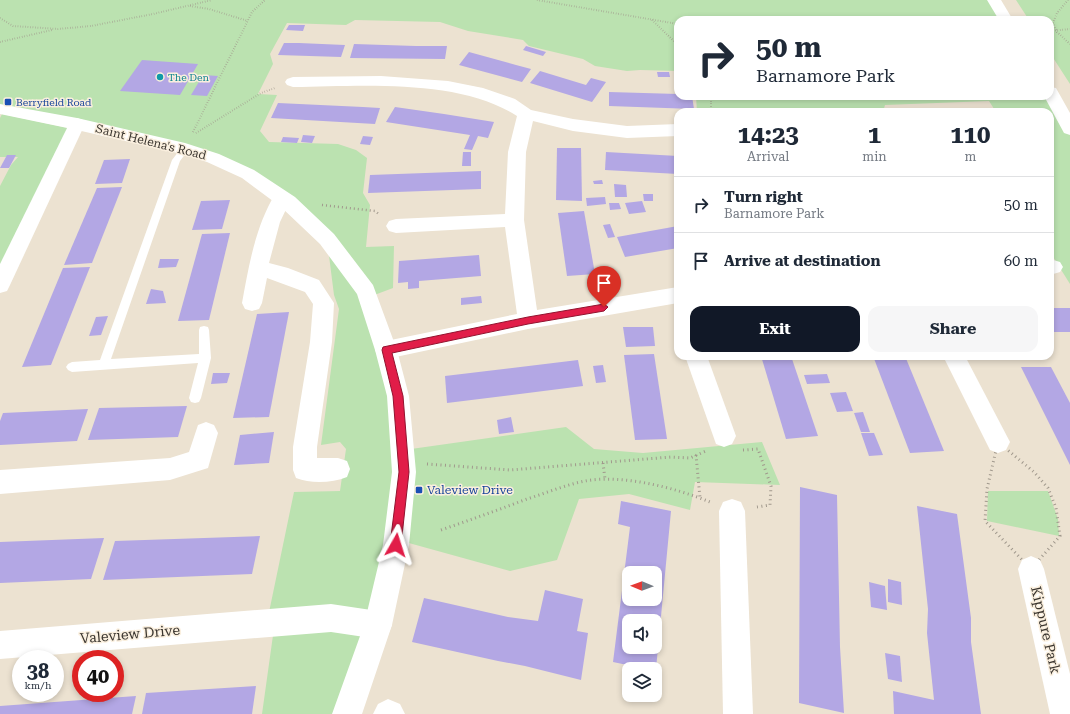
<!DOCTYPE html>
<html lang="en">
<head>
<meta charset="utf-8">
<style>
  :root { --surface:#fff; --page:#f6f6f7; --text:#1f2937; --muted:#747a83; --line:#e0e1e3; --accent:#111827 }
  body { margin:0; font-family:"Roboto Serif",serif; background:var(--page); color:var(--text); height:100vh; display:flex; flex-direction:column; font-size:15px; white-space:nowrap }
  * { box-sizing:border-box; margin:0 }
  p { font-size:13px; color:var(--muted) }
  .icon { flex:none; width:22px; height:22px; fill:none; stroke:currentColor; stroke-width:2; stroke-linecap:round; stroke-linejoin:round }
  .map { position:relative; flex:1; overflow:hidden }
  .sheet { position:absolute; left:674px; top:108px; width:380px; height:252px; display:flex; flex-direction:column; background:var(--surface); border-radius:12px; box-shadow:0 2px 6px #0003 }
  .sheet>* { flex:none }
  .hud { position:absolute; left:674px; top:16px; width:380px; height:84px; border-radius:12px; box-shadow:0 2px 6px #0003; background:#fff; color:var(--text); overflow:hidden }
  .needle { width:26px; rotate:271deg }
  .tools { position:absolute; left:622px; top:566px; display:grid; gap:8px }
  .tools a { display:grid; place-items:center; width:40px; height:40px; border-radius:8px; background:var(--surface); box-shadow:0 2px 6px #0003; font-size:20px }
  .speed { position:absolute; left:12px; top:650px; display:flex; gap:8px; font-size:20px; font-weight:700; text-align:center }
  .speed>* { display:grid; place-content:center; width:52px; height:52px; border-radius:50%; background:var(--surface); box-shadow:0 2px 6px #0003; line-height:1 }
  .speed small { font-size:10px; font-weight:400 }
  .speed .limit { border:6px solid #d22; background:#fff; color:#111 }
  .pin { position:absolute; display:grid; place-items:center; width:34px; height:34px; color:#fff; margin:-41px -17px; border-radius:50% 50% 50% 0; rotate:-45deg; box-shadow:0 0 4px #0007 }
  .pin .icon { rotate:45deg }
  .me { position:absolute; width:44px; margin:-22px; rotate:6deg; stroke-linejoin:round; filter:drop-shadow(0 0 3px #0008) }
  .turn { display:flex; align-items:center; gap:14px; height:84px; padding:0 16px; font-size:18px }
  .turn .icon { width:52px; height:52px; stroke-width:2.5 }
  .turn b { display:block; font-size:28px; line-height:34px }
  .eta { display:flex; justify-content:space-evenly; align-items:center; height:68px; text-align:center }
  .eta b { font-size:24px; font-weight:700; line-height:28px }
  .primary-button { display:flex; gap:8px; margin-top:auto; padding:8px 16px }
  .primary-button a { flex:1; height:46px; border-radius:12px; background:var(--accent); color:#fff; font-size:16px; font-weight:700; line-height:46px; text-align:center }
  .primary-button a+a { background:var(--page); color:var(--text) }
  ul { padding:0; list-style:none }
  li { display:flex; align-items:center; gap:12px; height:56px; padding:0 16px; border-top:1px solid var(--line) }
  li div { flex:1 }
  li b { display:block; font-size:15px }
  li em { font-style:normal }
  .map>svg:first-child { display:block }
  .green { fill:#bbe2b0 }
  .building { fill:#b3a7e4; fill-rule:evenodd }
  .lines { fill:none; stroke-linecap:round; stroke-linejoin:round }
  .path-far2 { stroke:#a0988c; stroke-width:2; stroke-dasharray:0.5 2; stroke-linecap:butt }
  .path-far1 { stroke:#a0988c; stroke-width:2.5; stroke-dasharray:1 3; stroke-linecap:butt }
  .path { stroke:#a0988c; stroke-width:3; stroke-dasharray:1 3.5; stroke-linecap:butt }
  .lane { fill:#fff; fill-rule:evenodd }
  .street { fill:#fff; fill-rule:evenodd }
  .secondary { fill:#fff; fill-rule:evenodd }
  .route { fill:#e11d48; stroke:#92132f }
  .culture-dot { fill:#0f9aa8; stroke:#faefde; stroke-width:1.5 }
  .transit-dot { fill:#1a4fb4; stroke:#faefde; stroke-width:1.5 }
  .labels { text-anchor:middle; stroke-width:3; stroke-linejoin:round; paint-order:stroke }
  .far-culture-label { font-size:10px; fill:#0d838f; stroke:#faefde; text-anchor:start }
  .far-transit-label { font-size:10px; fill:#164399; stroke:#faefde; text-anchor:start }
  .street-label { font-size:12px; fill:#3a352f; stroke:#faefde }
  .transit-label { font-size:12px; fill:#164399; stroke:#faefde; text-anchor:start }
  .near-street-label { font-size:14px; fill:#3a352f; stroke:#faefde }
</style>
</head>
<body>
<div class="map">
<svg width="1070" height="714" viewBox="0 0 1070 714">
  <rect width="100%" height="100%" fill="#ece2d1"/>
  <g class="green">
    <path d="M0 0H994L1006 20H678V71L640 70 627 71 595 66 583 59 529 46 523 40 468 31 440 22 355 20 346 25 287 23 270 54 273 64 258 94 277 95 260 131 269 142 338 144 356 150 367 158 363 193 370 205 366 247 394 246 393 288 369 297 287 201 214 158 0 109Z"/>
    <path d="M1016 0H1070V84L1050 53V20H1029Z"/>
    <path d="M696 96H1050L1070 130V284L1050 252V112H996L989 101 885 105 883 112H770L768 111 697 112Z"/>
    <path d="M2 114 73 129 0 278V186L11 165 18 157H0V118Z"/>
    <path d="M327 240 368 298 403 472 343 714H262L275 621 267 622 294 492 340 491 346 449 340 442 321 445 339 309 334 295Z"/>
    <path d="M566 427 594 449 643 453 762 442 780 485 695 482 690 510 629 494 579 499 557 560 510 571 398 540 404 450Z"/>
    <path d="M988 491H1048L1058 519 1059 536 987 521Z"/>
  </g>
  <g class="building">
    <path d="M289 25H305L303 31 286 30Z"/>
    <path d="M284 43H299L345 45 341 57 278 55Z"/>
    <path d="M354 44 416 46H447L445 59 350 58Z"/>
    <path d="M526 46 546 52 543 56 523 50Z"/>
    <path d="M469 52 516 65 531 69 522 82 459 65Z"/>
    <path d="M142 60 198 64 180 95 120 91Z"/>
    <path d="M540 71 586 85 591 78 606 82 592 102 530 83Z"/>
    <path d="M657 72H669L670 77H658Z"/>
    <path d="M203 75 218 76 207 96 191 95Z"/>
    <path d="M609 92 678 94V96H692L694 109 609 106Z"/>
    <path d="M278 103 363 107 380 108 375 124 271 118Z"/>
    <path d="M395 107 444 114 494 122 488 138 478 136 472 150 464 149 470 135 386 122Z"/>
    <path d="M303 135 315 136 312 143 301 142Z"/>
    <path d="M363 136 373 137 370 145 360 144Z"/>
    <path d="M283 137 299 138 297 143 281 142Z"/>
    <path d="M557 148H581L582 201 556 200Z"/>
    <path d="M463 152H471V166H462Z"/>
    <path d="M606 152 678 156V174L605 170Z"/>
    <path d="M7 155H16L9 168H0Z"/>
    <path d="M130 159 122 183 95 184 104 160Z"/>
    <path d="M481 171V189L368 193 370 175Z"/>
    <path d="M602 180 603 184H594L593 181Z"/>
    <path d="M614 184 626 185 627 197H615Z"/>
    <path d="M122 187 92 263 64 265 97 188Z"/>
    <path d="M643 194H653V201H644Z"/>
    <path d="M605 197 606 204 587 206 586 198Z"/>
    <path d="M230 200 222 229 192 230 201 201Z"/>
    <path d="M642 201 646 212 629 214 625 203Z"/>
    <path d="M609 203H619L621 209 610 210Z"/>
    <path d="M584 211 595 274 567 276 558 213Z"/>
    <path d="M610 224 615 237 608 238 603 225Z"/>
    <path d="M678 226V248L625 257 617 237Z"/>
    <path d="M230 233 209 320 178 321 202 234Z"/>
    <path d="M479 255 481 276 419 281V288L408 289V282L398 283 399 261Z"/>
    <path d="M160 259H179L176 267 158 268Z"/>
    <path d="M90 267 51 365 22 367 63 268Z"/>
    <path d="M151 289 163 291 166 303 146 304Z"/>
    <path d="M481 296 482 303 461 305V298Z"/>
    <rect x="1050" y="308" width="20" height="24"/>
    <path d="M289 312 269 417 233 418 257 314Z"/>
    <path d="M108 316 101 335 89 336 96 317Z"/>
    <path d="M623 327H653L655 346 626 347Z"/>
    <path d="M654 354 667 439 635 440 624 355Z"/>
    <path d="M761 356H791L818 436 786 439Z"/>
    <path d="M873 356H905L944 451 910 453Z"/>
    <path d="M578 360 583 386 447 403 445 376Z"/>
    <path d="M603 365 606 382 596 383 593 366Z"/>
    <path d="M1021 367H1051L1070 403V465Z"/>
    <path d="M213 373H230L227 383 211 384Z"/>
    <path d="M827 374 830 383 807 384 804 375Z"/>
    <path d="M846 392 853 411 837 412 830 393Z"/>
    <path d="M187 406 178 437 88 440 99 408Z"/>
    <path d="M88 409 77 441 0 445V421L3 413Z"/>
    <path d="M863 412 870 432H861L854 413Z"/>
    <path d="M511 417 514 432 499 434 497 420Z"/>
    <path d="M274 432 269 463 234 465 240 435Z"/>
    <path d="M861 433H874L883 455 869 456Z"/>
    <path d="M800 487 837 495 840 647 844 713 799 703Z"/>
    <path d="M621 501 671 511 656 669H646L613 662 630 527 618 524ZM629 573H655V599H629ZM629 621H655V647H629Z"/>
    <path d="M917 506 957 514 971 618V642L981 714H894L893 691 934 700 927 633 928 609Z"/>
    <path d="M260 536 252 574 103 580 115 541Z"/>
    <path d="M104 538 91 579 0 583V542Z"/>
    <path d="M888 579 901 582 902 605 888 602Z"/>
    <path d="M869 582 885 586 887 610 871 607Z"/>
    <path d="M545 590 583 599 577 631 588 633 581 680 525 666 498 661 412 642 424 598 508 617 538 621Z"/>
    <path d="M885 653 900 656 902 682 888 679Z"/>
    <path d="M256 686 252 714H142L146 693Z"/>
    <path d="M136 696 132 714H0V706Z"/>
  </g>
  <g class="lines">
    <g class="path-far2">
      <path d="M537 0 678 24"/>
      <path d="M1068 0 1057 13 1053 23 1057 32 1070 44"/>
      <path d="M190 6 209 9 248 21"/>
      <path d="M0 18 13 26 58 29 91 26 153 14 212 0"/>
      <path d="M652 20 678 45"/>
      <path d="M1050 31 1070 29"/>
      <path d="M0 42 52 30"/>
      <path d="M711 96V112"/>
      <path d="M193 132 252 12 265 0"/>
      <path d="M196 133 261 93 275 88"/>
    </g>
    <path class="path-far1" d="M322 205 375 211 380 215"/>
    <g class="path">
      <path d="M998 442 1034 472 1048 488 1056 508 1060 536 1031 569 985 521 987 489Z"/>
      <path d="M743 450 758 449 771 486 770 505 757 507"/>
      <path d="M696 455 700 498"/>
      <path d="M603 463 605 479"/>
      <path d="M427 464 510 470 671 457 690 458 706 451"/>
      <path d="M441 530C470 520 498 510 527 499 546 493 565 485 585 481 623 474 676 488 710 502"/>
    </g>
    <path class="lane" d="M185 146 189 149 180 161 111 359 199 354V330L200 327 204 326 208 327 209 330 211 358 201 398 199 402 195 403 191 402 189 398 198 363 72 372 68 370 66 367 68 364 72 362 100 360 172 160 182 147Z"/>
    <g class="street">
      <path d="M381 76 448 81 483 88 515 99 531 110 573 119 627 126 678 124V136L627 138 573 131 533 121 526 152 524 220 537 310 678 287V303L528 329 386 359 378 356 375 350 378 344 386 341 517 314 505 227 396 233 389 231 386 226 389 221 396 219 505 214 508 152 517 116C459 78 361 86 293 87L287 85 285 82 287 79 293 77Z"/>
      <path d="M77 118 83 120 85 124 10 285 7 291 0 293V264L69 124 71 120Z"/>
      <path d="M282 192 289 194 291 199 280 222 269 263 288 268 319 280 334 303 332 342 317 447V458H338L347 461 350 469 347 477C332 483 311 484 296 478L293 470V447L310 342 313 304 305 292 267 278 262 303 259 309 252 311 245 309 242 303C249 265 255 228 275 194Z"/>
      <path d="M1050 259 1060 262 1063 267 1060 272 1050 275Z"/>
      <path d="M685 356H707L736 436 732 444 724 447 716 444Z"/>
      <path d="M943 356H965L1010 442 1006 450 998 453 990 450Z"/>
      <path d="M206 422 214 425 218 433 208 468 170 480 0 494V470L170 458 189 452 198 425Z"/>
      <path d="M732 499 741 502 745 511 753 714H723L719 511 723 502Z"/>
      <path d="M1031 556 1040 560 1044 569 1070 674V714H1050L1018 569 1022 560Z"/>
      <path d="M331 604 378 611 388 615 392 625 388 635 378 639 331 632 0 659V631Z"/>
      <path d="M388 699 400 704 405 714H373L378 704Z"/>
    </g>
    <g class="secondary">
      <path d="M987 0H1001L1013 20H999Z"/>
      <path d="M1050 87 1056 88 1070 113V135L1064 133 1044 96H1050Z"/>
      <path d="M0 104 77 118 185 143 219 154 254 170 295 197 334 234 373 285 397 350 409 396 416 472 409 545 392 625 362 714H332L364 625 383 545 392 472 387 396 375 350 357 294 320 244 281 207 242 178 207 162 182 154 77 130 0 114Z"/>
    </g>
  </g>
  <path class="route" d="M604 304 608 307 604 311 528 324 392 353 403 396 409 472 401 545 400 549 396 551 392 549 390 545 399 472 393 396 382 350 383 347 528 317Z"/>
  <circle class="culture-dot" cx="160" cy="77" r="4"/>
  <g class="transit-dot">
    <rect x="4" y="98" width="8" height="8" rx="2"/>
    <rect x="415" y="486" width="8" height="8" rx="2"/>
  </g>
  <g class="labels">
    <g class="far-culture-label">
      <text x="168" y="81">The Den</text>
    </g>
    <g class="far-transit-label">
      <text x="16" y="106">Berryfield Road</text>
    </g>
    <g class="street-label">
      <text transform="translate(151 142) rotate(14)" y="4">Saint Helena's Road</text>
    </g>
    <g class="transit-label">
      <text x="427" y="494">Valeview Drive</text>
    </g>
    <g class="near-street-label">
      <text transform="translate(1046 630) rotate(77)" y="5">Kippure Park</text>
      <text transform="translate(130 634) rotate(-5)" y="5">Valeview Drive</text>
    </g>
  </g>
</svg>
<div class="tools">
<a><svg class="needle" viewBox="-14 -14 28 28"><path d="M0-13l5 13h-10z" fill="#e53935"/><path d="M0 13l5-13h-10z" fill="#747a83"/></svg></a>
<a><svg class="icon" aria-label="sound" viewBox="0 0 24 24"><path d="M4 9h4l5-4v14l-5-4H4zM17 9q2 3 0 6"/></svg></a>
<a><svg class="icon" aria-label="layers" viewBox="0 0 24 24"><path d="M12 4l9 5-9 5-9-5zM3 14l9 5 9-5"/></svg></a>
</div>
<div class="speed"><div>38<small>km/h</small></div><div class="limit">40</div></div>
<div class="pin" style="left:604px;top:307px;background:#d93025"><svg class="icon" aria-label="arrive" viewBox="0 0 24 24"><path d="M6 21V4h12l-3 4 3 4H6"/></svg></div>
<svg class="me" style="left:396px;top:545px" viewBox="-20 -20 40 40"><path d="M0-17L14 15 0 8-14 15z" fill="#e11d48" stroke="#fff" stroke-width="4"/></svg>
<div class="hud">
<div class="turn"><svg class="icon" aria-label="right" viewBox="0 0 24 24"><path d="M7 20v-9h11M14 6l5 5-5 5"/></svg><div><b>50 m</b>Barnamore Park</div></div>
</div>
<section class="sheet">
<div class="eta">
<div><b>14:23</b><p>Arrival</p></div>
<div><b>1</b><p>min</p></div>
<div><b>110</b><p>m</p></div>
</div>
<ul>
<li><svg class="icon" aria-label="right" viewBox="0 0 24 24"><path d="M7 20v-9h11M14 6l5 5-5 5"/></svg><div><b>Turn right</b><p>Barnamore Park</p></div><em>50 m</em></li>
<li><svg class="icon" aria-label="arrive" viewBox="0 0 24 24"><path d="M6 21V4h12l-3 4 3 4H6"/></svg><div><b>Arrive at destination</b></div><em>60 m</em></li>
</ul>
<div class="primary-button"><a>Exit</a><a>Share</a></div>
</section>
</div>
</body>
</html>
